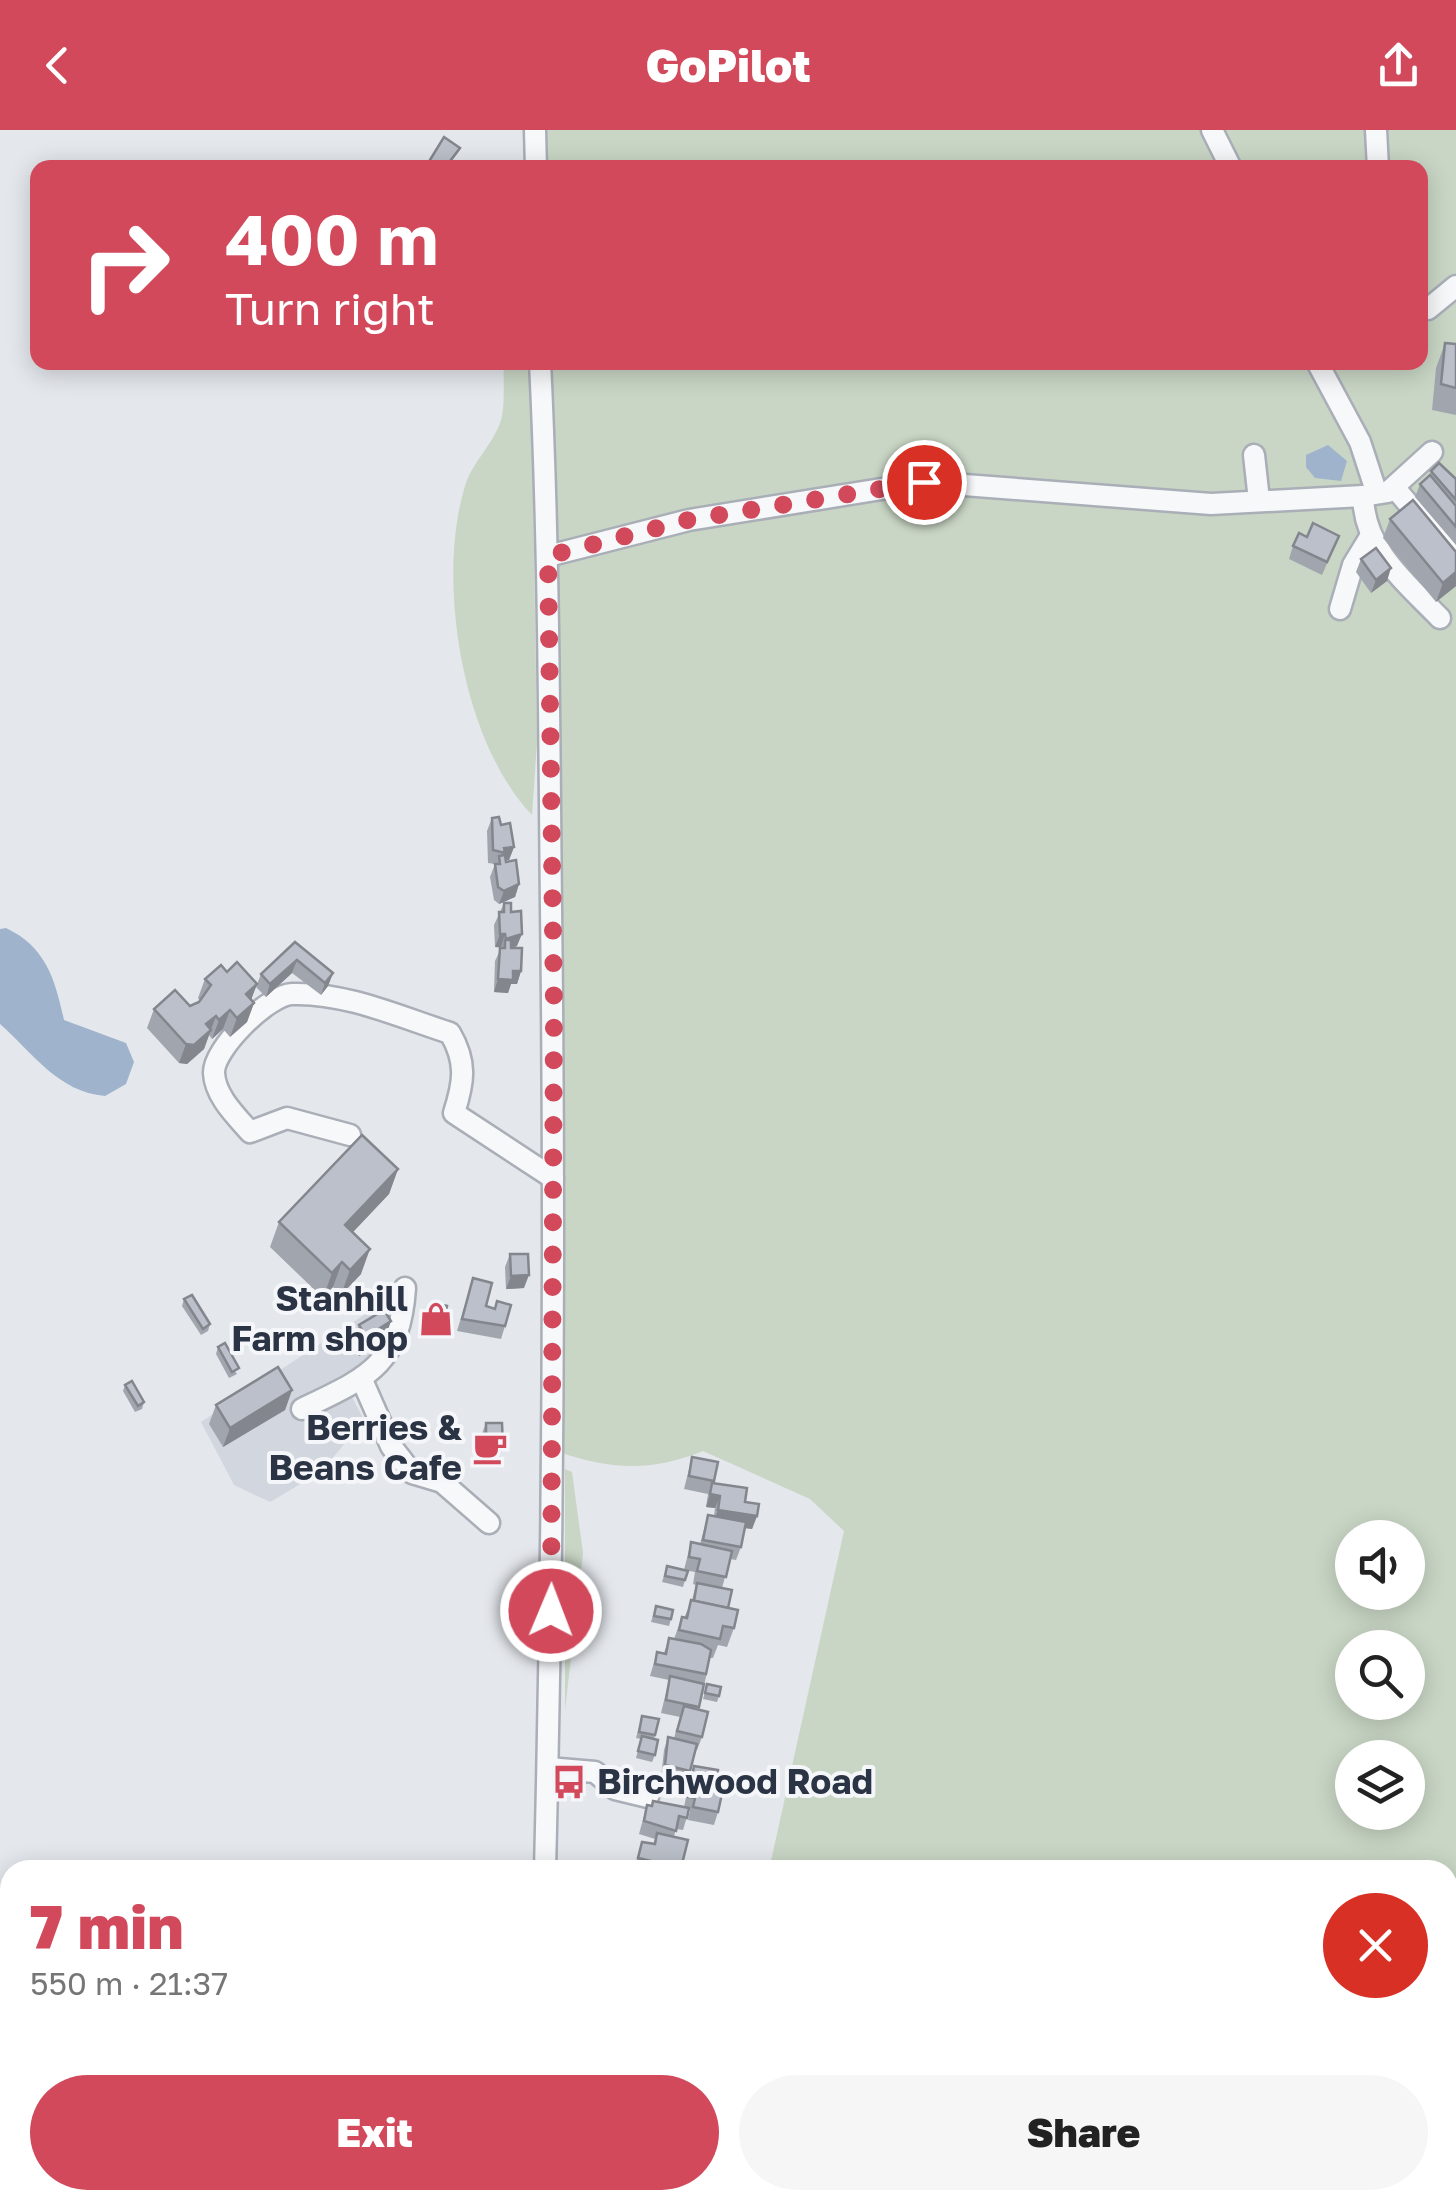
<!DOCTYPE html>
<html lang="en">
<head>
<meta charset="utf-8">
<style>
  :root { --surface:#fff; --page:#f6f6f6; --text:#222; --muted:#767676; --accent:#d1495b }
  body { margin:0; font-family:"Golos Text",sans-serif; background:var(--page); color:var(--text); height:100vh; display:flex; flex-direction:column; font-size:38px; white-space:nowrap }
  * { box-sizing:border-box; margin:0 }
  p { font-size:32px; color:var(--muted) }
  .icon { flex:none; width:55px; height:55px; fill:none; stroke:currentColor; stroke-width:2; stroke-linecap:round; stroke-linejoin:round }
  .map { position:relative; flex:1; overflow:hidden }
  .panel { position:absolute; left:0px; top:1730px; width:1458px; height:350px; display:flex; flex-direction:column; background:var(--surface); border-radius:30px 30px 0 0; box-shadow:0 5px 25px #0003 }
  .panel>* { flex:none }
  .hud { position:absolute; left:30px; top:30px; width:1398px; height:210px; border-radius:20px; box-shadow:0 5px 25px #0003; background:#d1495b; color:#fff; overflow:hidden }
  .controls { position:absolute; left:1335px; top:1390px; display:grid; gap:20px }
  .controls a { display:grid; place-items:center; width:90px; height:90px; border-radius:50%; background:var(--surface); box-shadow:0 5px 25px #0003; font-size:50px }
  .pin { position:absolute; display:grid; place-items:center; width:85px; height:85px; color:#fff; margin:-42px; border:5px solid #fff; border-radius:50%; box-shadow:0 2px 10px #0007 }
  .me { position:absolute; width:110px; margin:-55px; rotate:1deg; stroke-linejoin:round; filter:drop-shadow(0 0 8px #0008) }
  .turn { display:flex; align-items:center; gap:35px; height:210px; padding:0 30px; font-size:45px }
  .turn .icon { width:130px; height:130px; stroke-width:2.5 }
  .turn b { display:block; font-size:70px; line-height:85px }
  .round { display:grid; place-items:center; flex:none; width:105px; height:105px; border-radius:52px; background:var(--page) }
  .headline { display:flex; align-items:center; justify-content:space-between; height:170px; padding:0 30px }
  h1 { font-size:60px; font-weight:800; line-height:75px; color:var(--accent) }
  .action { display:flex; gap:20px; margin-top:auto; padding:20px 30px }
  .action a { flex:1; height:115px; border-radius:60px; background:var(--accent); color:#fff; font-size:40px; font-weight:800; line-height:115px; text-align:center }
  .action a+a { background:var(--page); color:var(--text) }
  header { display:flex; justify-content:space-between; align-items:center; height:130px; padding:0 30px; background:var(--accent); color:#fff; font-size:45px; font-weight:800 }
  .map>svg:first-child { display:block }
  .built { fill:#d2d6de }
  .green { fill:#c9d6c5; fill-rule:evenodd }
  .water { fill:#9fb4cc }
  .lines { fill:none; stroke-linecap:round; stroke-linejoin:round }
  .minor-casing { stroke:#a9aeb7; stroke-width:25 }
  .minor { stroke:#f7f8fa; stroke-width:20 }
  .wall { fill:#a1a5ae }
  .shaded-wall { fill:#83868d }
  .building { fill:#bbc0ca; stroke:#83868d; stroke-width:2.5 }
  .route { stroke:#d1495b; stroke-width:18; stroke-dasharray:0 32.4 }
  .labels { text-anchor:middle; stroke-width:8; stroke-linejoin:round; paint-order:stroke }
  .poi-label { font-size:35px; font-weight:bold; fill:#2b3445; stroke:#f4f6f9; text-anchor:end }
</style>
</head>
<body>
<header><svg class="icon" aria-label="back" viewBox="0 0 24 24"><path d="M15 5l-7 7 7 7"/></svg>GoPilot<svg class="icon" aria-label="share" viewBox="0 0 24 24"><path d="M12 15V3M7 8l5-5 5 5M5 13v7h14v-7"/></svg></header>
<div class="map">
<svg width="1456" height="2080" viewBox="0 0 1456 2080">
  <rect width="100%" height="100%" fill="#e4e7ec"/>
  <path class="built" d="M405 1158 403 1189 349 1261 364 1290 322 1341 270 1372 234 1355 201 1292Z"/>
  <g class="green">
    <path d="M536 0H1456V2080H1196L1200 2070H1448V1740H769L844 1401 810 1369 703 1321C648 1343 609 1339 555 1321L559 432 541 233 1420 232V38H536ZM1352 1408H1408V1462H1352ZM1352 1518H1408V1572H1352ZM1352 1628H1408V1682H1352Z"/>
    <path d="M504 233H531L537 612 532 685C462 612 435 448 466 353 474 330 497 310 502 286 505 269 503 250 504 233Z"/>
    <path d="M565 1339 572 1342 583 1423 565 1580Z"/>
  </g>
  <g class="water">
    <path d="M1328 315 1347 331 1341 351 1315 348 1306 337V325Z"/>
    <path d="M6 798C46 817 55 849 64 890L126 913 134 932 126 954 105 966C58 962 33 923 0 894V799Z"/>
  </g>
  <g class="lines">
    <g class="minor-casing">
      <g id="minor">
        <path d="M535 0 536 38"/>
        <path d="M1212 0 1231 38"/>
        <path d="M1376 0 1378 38"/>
        <path d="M1428 179 1456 156"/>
        <path d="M540 232C549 414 549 596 551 778 555 1099 553 1419 545 1740"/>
        <path d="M1317 232 1360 312 1376 361"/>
        <path d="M1254 325 1259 370"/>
        <path d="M1394 357 1456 430"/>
        <path d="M1363 366C1364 419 1405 452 1440 488"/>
        <path d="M548 426 689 390 925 352 1211 374 1363 366 1388 362 1432 322"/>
        <path d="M1340 479 1353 435 1370 407"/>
        <path d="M350 1005 287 988 250 1002C236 986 215 966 214 943 213 919 268 865 292 864 345 862 400 887 450 903 467 932 464 952 454 983L553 1048"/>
        <path d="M362 1250 391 1316 412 1343 442 1352 489 1393"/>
        <path d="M302 1279C366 1248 400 1236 405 1158"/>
        <path d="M548 1638 595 1642 615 1659 648 1667"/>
        <path d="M538 2080V2070"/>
      </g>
    </g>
    <use href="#minor" class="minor"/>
  </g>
  <g class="wall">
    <path d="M1445 213 1456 214V285L1432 280 1436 238Z"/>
    <path d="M1431 341 1456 349V415L1415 367 1420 354 1429 346Z"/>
    <path d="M1390 389 1456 422V456L1436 472 1383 408Z"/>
    <path d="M1339 406 1322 445 1289 429 1293 416 1307 407Z"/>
    <path d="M1361 429 1387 451 1371 463 1356 442Z"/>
    <path d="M492 688 501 695 514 717 509 730H506L519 754 515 767 499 774 494 770 490 747 495 734 488 733 487 701Z"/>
    <path d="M504 773 511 782 517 816 513 818 521 841 517 854H511L508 863 494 862 495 831 501 818 495 817 494 795Z"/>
    <path d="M295 812 333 843 328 856 321 865 292 843 266 867 256 857 261 844Z"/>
    <path d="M227 842 257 854 251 869 254 873 247 892 230 907 223 899 212 909 209 905 204 919 187 934 179 933 147 898 154 879 190 876 199 872 200 871 198 868 205 849Z"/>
    <path d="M398 1039 389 1064 353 1102 361 1144 341 1165 333 1157 323 1168 270 1117 279 1092Z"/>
    <path d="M510 1124 524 1158 506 1159 505 1137Z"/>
    <path d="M473 1148 486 1176 495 1178 505 1196 501 1209 457 1201Z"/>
    <path d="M184 1169 210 1194 208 1201 201 1205 182 1176Z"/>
    <path d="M434 1173 443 1192 441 1199 428 1196Z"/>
    <path d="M391 1191 384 1210 359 1226 352 1214 359 1195Z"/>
    <path d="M218 1217 237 1244 229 1248 216 1224Z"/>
    <path d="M125 1255 144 1272 142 1279 135 1282 123 1261Z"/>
    <path d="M292 1260 285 1280 223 1317 209 1294 216 1275Z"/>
    <path d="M486 1293 503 1317 498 1330H482L481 1306Z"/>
    <path d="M692 1327 718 1332 713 1353 745 1372 757 1386 752 1399 744 1398 741 1417 736 1430 730 1429 722 1458 734 1498 727 1517 718 1515 713 1528H710L699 1579 702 1607 697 1620H696L686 1654 661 1648 664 1620 668 1607 674 1608 680 1587 661 1583 669 1550 650 1546 657 1522 664 1523 669 1508 674 1509 682 1487 684 1488 692 1470 696 1455 693 1454 695 1442 684 1440 691 1412 700 1414 708 1385 714 1386 715 1378 706 1377 708 1364 684 1359Z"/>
    <path d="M667 1436 685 1450 683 1457 662 1452Z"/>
    <path d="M656 1476 671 1489 669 1496 651 1492Z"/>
    <path d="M707 1554 719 1566 717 1572 703 1569Z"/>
    <path d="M642 1586 659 1589 654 1609 655 1625 652 1632 636 1628 641 1609 636 1608Z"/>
    <path d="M694 1636 715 1657 718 1682 714 1695 688 1690 690 1681 689 1680 683 1700 676 1699 674 1706 688 1710 681 1740H634L642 1712 653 1714 655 1709 639 1704 647 1675 684 1677 690 1649Z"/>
    <path d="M642 2070H707L705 2076 716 2080H673L675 2076Z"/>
  </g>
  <g class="shaded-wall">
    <path d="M1391 438 1387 451 1371 463 1376 450Z"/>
    <path d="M1456 442V456L1436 472 1443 453Z"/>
    <path d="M514 717 509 730 502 731 505 723 504 718Z"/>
    <path d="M519 754 515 767 499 774 504 761Z"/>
    <path d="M500 804H505L501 817H495Z"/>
    <path d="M522 804 517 816 504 820 505 810 501 821 506 809Z"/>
    <path d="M297 830 292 843 266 867 270 854Z"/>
    <path d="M513 841H521L517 854H511L508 863 494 862 498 849Z"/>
    <path d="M333 843 328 856 321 865 325 853Z"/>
    <path d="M257 854 250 873 246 864Z"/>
    <path d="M254 873 247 892 230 907 237 888Z"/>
    <path d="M230 880 223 899 212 909 219 890Z"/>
    <path d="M216 886 204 919 187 934 179 933 186 914Z"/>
    <path d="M398 1039 389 1064 336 1120 345 1095Z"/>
    <path d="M370 1119 361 1144 341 1165 350 1140Z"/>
    <path d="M342 1132 333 1157 323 1168 332 1143Z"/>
    <path d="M529 1145 524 1158 506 1159 511 1146Z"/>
    <path d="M391 1191 384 1210 359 1226 366 1207Z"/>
    <path d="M292 1260 285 1280 223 1317 230 1298Z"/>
    <path d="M486 1317H503L498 1330H482Z"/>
    <path d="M710 1364 720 1366 715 1378 706 1377Z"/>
    <path d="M718 1380 757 1386 752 1399 713 1393Z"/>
  </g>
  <g class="building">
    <path d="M444 7 460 18 451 30 456 35 454 38H425Z"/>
    <path d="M1445 213 1456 214V258L1441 254Z"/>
    <path d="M1439 333 1456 349V370L1431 341Z"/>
    <path d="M1430 345 1456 376V397L1420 354Z"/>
    <path d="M1413 370 1456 422V442L1443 453 1390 389Z"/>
    <path d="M1313 393 1339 406 1327 432 1293 416 1299 403 1307 407Z"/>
    <path d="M1376 418 1391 438 1376 450 1361 429Z"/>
    <path d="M499 687 501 695 510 693 514 717 504 718 505 723 493 720 492 688Z"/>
    <path d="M505 725 506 732 516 730 519 754 504 761 498 757 495 734H500L499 726Z"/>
    <path d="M504 773H511V782L521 781 522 804 506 809 505 804H500L499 782H504Z"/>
    <path d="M505 810H511V818H522L521 841H513V850L498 849 500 818H505Z"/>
    <path d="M295 812 333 843 325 853 297 830 270 854 261 844Z"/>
    <path d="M237 832 257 854 246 864 254 873 237 888 230 880 219 890 216 886 206 894 211 900 194 915 186 914 154 879 175 860 190 876 199 872 211 855 205 849 221 835 227 842Z"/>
    <path d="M362 1005 398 1039 345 1095 370 1119 350 1140 342 1132 332 1143 279 1092Z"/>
    <path d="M510 1124H528L529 1145 511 1146Z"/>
    <path d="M473 1148 492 1153 486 1176 495 1179 497 1171 511 1175 505 1196 462 1189Z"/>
    <path d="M192 1165 210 1194 203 1199 184 1169Z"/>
    <path d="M434 1173 447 1176 443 1192 430 1189Z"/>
    <path d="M384 1180 391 1191 366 1207 359 1195Z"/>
    <path d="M225 1213 239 1238 232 1242 218 1217Z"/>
    <path d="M278 1237 292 1260 230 1298 216 1275Z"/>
    <path d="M132 1251 144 1272 138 1276 125 1255Z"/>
    <path d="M486 1293H502L503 1317H486Z"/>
    <path d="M692 1327 718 1332 714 1351 689 1346Z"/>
    <path d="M712 1353 747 1358 745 1372 759 1374 757 1386 718 1380 720 1366 710 1364Z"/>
    <path d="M708 1385 746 1392 741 1417 703 1410Z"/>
    <path d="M691 1412 732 1421 726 1447 697 1441 700 1429 689 1427Z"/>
    <path d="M667 1436 688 1441 685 1450 665 1446Z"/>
    <path d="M697 1453 732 1460 728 1478 694 1471Z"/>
    <path d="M691 1470 738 1480 734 1498 723 1496 720 1509 679 1500 682 1487 687 1488Z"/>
    <path d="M656 1476 673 1480 671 1489 654 1486Z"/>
    <path d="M669 1508 701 1514 711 1520 706 1544 655 1534 657 1522 666 1524Z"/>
    <path d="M670 1546 704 1554 699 1577 666 1570Z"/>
    <path d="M707 1554 721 1557 719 1566 705 1563Z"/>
    <path d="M684 1576 708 1582 702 1607 677 1601Z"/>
    <path d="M642 1586 659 1589 655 1605 639 1602Z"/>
    <path d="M642 1606 658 1610 655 1625 638 1621Z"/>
    <path d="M668 1607 697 1614 690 1641 665 1635Z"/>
    <path d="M694 1636 718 1640 715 1657 723 1659 718 1682 693 1677 695 1668 688 1667Z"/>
    <path d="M653 1671 689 1678 687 1688 679 1686 676 1701 644 1691 647 1675 652 1676Z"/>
    <path d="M657 1703 688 1710 681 1738 638 1728 642 1712 655 1714Z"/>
    <path d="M650 1734 674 1740H649Z"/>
    <path d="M677 2071 716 2078V2080H675Z"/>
  </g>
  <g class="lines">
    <path class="route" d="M551 1481 554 878 548 426 688 390 924 352"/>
  </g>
  <defs>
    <g id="shop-bare" transform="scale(2.7)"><path d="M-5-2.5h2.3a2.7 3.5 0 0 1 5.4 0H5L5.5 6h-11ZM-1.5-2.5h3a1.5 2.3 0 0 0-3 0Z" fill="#d1495b" stroke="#f4f6f9" stroke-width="2.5" paint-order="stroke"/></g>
    <g id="cafe-bare" transform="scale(2.7)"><path d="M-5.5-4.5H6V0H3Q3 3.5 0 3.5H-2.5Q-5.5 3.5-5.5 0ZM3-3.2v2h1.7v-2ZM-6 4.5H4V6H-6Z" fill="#d1495b" stroke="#f4f6f9" stroke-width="2.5" paint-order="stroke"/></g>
    <g id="bus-bare" transform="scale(2.7)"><path d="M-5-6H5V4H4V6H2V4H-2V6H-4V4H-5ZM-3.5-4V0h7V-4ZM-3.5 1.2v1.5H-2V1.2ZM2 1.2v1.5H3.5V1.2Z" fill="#d1495b" stroke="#f4f6f9" stroke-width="2.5" paint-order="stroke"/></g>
  </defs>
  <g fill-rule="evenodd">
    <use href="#shop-bare" x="436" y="1189"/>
    <use href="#cafe-bare" x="490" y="1318"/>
    <use href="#bus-bare" x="569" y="1652"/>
  </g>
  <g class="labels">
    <g class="poi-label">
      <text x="408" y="1181">Stanhill<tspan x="408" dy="40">Farm shop</tspan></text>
      <text x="462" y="1310">Berries &amp;<tspan x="462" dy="40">Beans Cafe</tspan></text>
      <text x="597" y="1664" text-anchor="start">Birchwood Road</text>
    </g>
  </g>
</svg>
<div class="controls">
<a><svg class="icon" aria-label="sound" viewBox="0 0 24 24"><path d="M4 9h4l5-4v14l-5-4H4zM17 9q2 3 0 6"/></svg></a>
<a><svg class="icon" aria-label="search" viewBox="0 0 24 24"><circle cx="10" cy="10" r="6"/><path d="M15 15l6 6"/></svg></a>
<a><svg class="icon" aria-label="layers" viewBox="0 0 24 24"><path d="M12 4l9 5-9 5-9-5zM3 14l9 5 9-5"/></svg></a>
</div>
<div class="pin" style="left:924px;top:352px;background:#d93025"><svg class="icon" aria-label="arrive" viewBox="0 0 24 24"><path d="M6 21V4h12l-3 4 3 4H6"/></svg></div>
<svg class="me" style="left:551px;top:1481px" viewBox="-20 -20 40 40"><circle r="17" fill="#d1495b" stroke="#fff" stroke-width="3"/><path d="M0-11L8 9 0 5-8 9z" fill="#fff"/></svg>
<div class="hud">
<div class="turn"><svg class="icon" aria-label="right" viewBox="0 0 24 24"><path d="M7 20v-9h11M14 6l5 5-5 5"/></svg><div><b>400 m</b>Turn right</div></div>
</div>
<section class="panel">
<div class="headline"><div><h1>7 min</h1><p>550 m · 21:37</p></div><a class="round" style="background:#d93025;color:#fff"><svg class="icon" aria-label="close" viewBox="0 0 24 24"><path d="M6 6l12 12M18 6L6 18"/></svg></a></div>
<div class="action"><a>Exit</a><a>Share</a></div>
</section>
</div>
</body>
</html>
